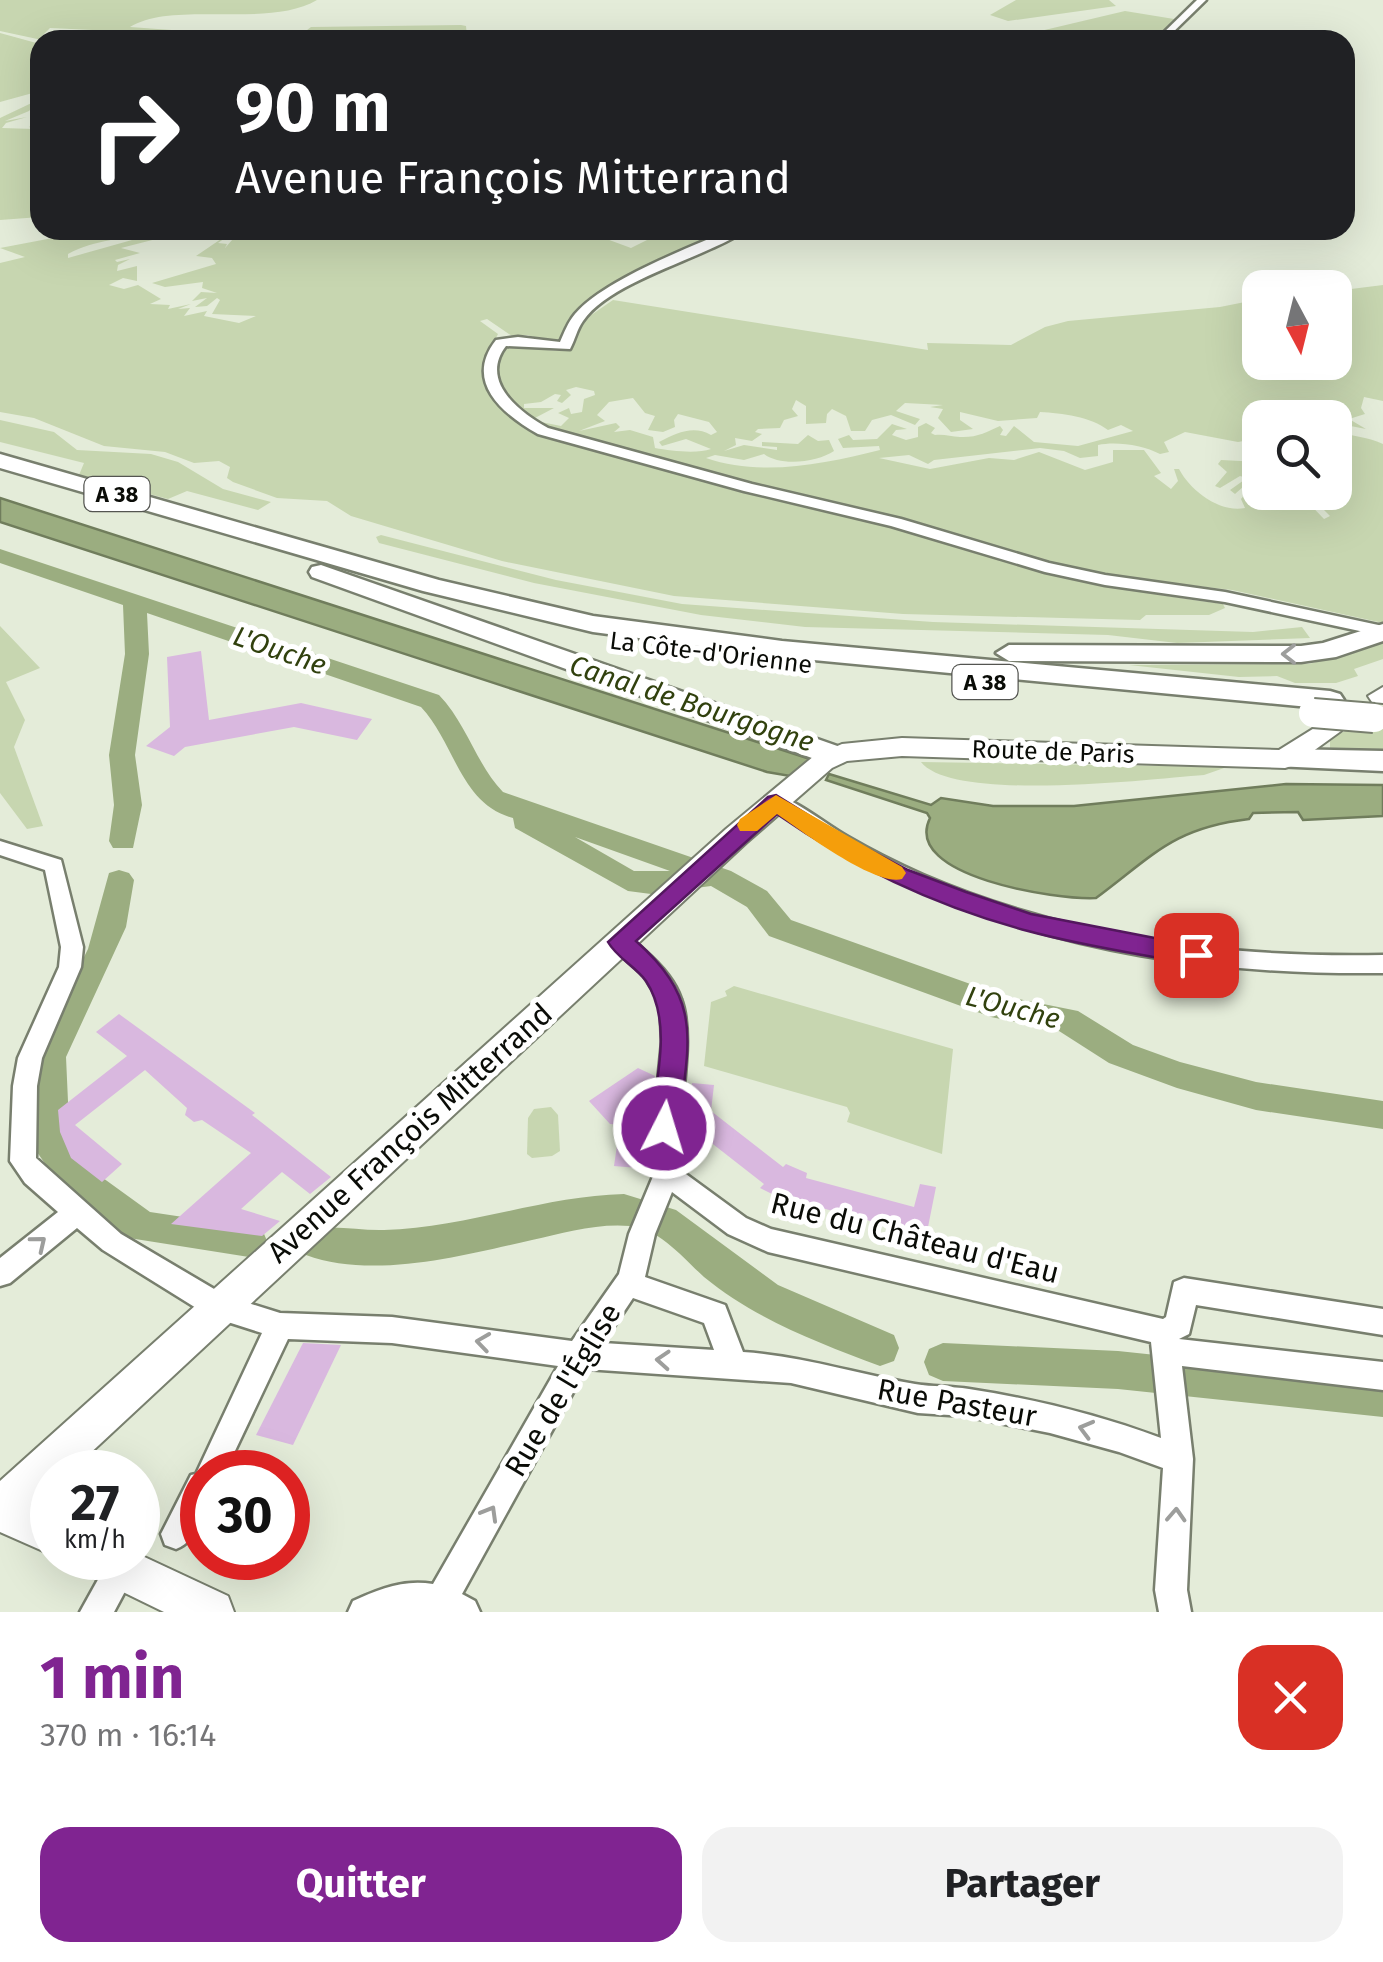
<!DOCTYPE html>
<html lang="fr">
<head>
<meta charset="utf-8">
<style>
  :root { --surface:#fff; --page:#f2f2f2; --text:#202124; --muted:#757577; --accent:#802491 }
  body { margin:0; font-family:"Fira Sans",sans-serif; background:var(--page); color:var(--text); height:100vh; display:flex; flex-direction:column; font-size:38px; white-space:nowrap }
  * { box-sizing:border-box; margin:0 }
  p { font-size:32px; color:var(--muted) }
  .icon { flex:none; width:55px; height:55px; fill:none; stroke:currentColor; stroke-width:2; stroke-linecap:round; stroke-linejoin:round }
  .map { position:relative; height:1612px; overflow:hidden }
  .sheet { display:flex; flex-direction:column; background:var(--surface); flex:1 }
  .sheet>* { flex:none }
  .banner { position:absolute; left:30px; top:30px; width:1325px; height:210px; border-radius:30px; box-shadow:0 10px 40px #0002; background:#202124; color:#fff; overflow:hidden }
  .needle { width:65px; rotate:173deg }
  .fabs { position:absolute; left:1242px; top:270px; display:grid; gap:20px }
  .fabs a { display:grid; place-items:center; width:110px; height:110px; border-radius:20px; background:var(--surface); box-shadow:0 10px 40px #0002; font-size:50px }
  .speed { position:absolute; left:30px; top:1450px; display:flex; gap:20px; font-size:50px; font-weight:700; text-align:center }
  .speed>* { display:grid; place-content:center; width:130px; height:130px; border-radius:50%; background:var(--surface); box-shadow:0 10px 40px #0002; line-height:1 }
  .speed small { font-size:25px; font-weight:400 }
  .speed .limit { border:15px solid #d22; background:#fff; color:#111 }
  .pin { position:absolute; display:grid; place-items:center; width:85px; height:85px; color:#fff; margin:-42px; border-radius:20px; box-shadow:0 5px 15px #0006 }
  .me { position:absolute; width:110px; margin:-55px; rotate:5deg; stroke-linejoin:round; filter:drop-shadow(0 0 8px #0008) }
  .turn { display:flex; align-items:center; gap:35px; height:210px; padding:0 40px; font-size:45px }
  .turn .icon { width:130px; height:130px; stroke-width:2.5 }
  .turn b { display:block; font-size:70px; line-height:85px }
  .round { display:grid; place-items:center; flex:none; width:105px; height:105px; border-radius:30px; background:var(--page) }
  .overview { display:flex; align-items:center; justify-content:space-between; height:170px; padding:0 40px }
  h1 { font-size:60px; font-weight:700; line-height:75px; color:var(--accent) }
  .primary-button { display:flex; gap:20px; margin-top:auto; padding:20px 40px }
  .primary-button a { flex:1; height:115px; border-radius:30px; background:var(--accent); color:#fff; font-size:40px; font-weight:700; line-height:115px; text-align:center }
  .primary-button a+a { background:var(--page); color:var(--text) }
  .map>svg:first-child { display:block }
  .green { fill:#c7d6b0; fill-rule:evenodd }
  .water { fill:#9bad80; stroke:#707d5c; stroke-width:2.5 }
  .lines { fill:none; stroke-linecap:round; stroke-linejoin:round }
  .river { fill:#9bad80; fill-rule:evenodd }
  .building { fill:#d9b8df }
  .minor-casing { stroke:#787f6e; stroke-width:5 }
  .major-casing { stroke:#787f6e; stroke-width:4 }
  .highway-casing { stroke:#787f6e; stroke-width:5 }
  .minor { fill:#fff; fill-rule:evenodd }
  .major { fill:#fff; fill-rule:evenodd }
  .highway { fill:#fff; fill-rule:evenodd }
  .highway-bridge-casing { stroke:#787f6e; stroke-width:32; stroke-linecap:butt }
  .highway-bridge { stroke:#fff; stroke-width:28 }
  .oneway { stroke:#9d9e9c }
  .route { fill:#802491; stroke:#53175e; stroke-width:2.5 }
  .slow { fill:#f59e0b }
  .labels { text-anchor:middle; stroke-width:10; stroke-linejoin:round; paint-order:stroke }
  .shield { fill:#fff; stroke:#545551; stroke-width:2.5 }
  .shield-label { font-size:22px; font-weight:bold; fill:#0a0c07 }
  .street-label { font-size:25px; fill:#0a0c07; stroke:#fff }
  .water-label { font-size:28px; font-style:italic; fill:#31410e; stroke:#fff }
  .near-street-label { font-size:30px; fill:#0a0c07; stroke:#fff }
</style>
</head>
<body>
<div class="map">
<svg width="1383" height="1612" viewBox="0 0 1383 1612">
  <rect width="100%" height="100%" fill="#e4ecd9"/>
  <g class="green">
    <path d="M0 0H317C268 29 173 0 130 27L227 34 219 36 50 28 41 37 42 40 0 31Z"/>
    <path d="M1016 0H1109L1116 6 1008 21 990 15Z"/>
    <path d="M1125 11 1174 19 1154 40H1002Z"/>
    <path d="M461 25 466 26 467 36 298 37 311 27Z"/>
    <path d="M0 33 40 44V91L0 102Z"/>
    <path d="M40 99 29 111 5 121 27 117 6 123 2 128 34 129 29 127 40 119V217L0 220V118Z"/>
    <path d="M95 230H153C123 240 96 239 68 254V258L164 231V237L121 248 140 253 115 260 117 262 130 259 118 265 117 271 137 266V281L123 278 109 285 124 289 138 285 161 299 150 304 170 305 168 309 191 304 178 309 190 308 184 316 207 311 204 316 239 323 256 316 212 314 220 300 217 298 207 306 195 307 207 298 192 301 201 292 217 293 202 288 203 282 165 287 152 283 216 264 212 258 196 256 221 239 214 238 221 233 236 230 218 243 227 244 225 248 241 230 274 234 312 230 298 234 300 237 326 233 325 230H600L593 234 631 248 667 230H733L590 303 572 316 561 342 552 344 528 335 512 336 487 319 480 321 498 334C484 362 474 380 501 408 530 437 574 444 612 455 682 475 754 491 825 509 884 524 941 542 1000 559 1073 581 1148 594 1223 604L1225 608 1209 615H1146L1140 620 903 614 674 596 502 561 351 516 327 501 277 498 233 482 227 478 230 467 219 461 194 463 165 452 104 446 34 418 0 412V263L25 257 0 248Z"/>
    <path d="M1383 285V401L1364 397 1361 408 1365 414 1349 419 1366 429 1335 423V418H1260V438L1238 442 1185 432 1164 442 1169 452 1160 454C1143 445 1116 441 1098 445V456L1080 458 1064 451 1040 448 934 460 928 464 909 455 879 458 930 469 989 458 1014 460 1039 452 1085 470 1113 462V450H1144L1161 473 1154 476 1171 489 1178 481 1174 469H1179C1190 490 1219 513 1245 508L1241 499 1250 488 1244 486 1235 494 1230 490 1247 478 1240 476 1220 488 1215 486 1227 472 1218 464 1221 460 1260 462V492L1299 493 1324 519 1330 516 1315 501V495L1332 499 1345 490 1335 475V430C1351 437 1367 436 1383 444V623L1232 590 1103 575 1039 562 897 518 699 471 546 429 536 421 561 426 569 418 558 413 569 408 571 414 582 412 584 399 595 395 594 391 576 387 566 390 571 395 562 403 557 401 561 395 555 394 541 402 524 404V408H554L533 419C510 402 481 374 508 346L558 351 572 347 581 322 613 300 928 350 927 343 1011 345 1045 327 1068 321 1220 307 1260 299V362H1335V291ZM633 398 645 413 655 416 648 430 663 432 675 427 674 420 678 414 709 422 717 432 711 435C693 425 677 433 659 442L662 446 686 439 711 449C697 454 671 451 655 448L653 437 630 430 614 432 620 427 616 423 579 431 605 421 597 415 609 402ZM796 400 806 406V424L826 423 827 414 832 409 846 416 851 431H865L872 420 891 415 915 425 920 419 896 411 905 403 943 405 930 407 943 409 938 418 951 432 973 429 960 420V412L998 421 1037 418 1040 412C1062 413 1091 417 1108 430L1121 425 1133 431 1078 446 1034 442 1014 426 1006 436 1000 435 1003 430 1000 426C987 432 976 438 960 437 951 437 945 434 935 435L931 433 935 428 926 423 918 427V437L906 440 892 435 896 430 907 429 892 424 877 439 853 440 849 435 838 439 843 448 879 446 880 450C825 464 761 477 706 458L715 455 744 460 764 454C781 467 818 462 834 451L829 440 818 441 808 435 798 444 762 442V446L777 447V450L744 445 724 451 736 445 735 438 752 441 762 434 755 432 758 429 780 428 784 420 798 416 792 409Z"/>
    <path d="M0 420 54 432 77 450 151 454 178 462 223 489 271 502 258 510 187 491 168 499 79 475 84 463 0 442Z"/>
    <path d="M381 535 556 580 682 604 933 622 1253 632 1302 627 1310 638 1177 643 1108 635 805 627 701 615 534 583 379 543 376 537Z"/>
    <path d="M0 626 40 668 6 682 25 720 14 747 43 826 27 829 0 793Z"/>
    <path d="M1383 643V659L1354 669 1358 676 1336 683H1295L1277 676 1239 677 1129 665 1309 664Z"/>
    <path d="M1359 726 1383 729V755L1330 751V737Z"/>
    <path d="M921 762 1227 767 1204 775C1150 779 953 803 921 762Z"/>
    <path d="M734 986 953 1049 942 1154 847 1122 850 1113 847 1107 704 1066 711 1002 727 996 725 991Z"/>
    <path d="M551 1107 558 1115 560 1151 552 1156 532 1158 527 1154 528 1118 534 1109Z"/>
  </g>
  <g class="water">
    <path d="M0 498 810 759 790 776 767 772 0 522Z"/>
    <path d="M829 774 931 805 941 798 993 806H1074L1286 784 1383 785V816L1303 820 1298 812 1253 813 1249 819C1173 828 1154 855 1096 898 1058 900 901 877 930 818L927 813 826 780Z"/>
  </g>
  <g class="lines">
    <g class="river">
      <path d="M0 549 439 695C467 724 476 764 503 792L731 871 767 891 791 920 1004 996 1078 1011 1133 1045 1180 1062 1256 1082 1383 1101V1129L1256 1110 1177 1088 1109 1063 1059 1031 991 1017 769 936 747 907 711 886 651 894 628 891 515 828 513 818C460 804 455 743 421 707L147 613 149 654 135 755 142 805 133 848H113L109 841 114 805 109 755 125 654 123 605 0 563ZM575 837 670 871H634Z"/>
      <path d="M119 870 129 873 134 880 126 927 66 1057 70 1146 85 1165 150 1212 262 1229 267 1241 262 1253 249 1257 129 1238 61 1187 37 1152 32 1133 34 1057 88 949 109 873Z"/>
      <path d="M624 1194 676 1210 778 1285 894 1335 899 1348 894 1361 880 1366C819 1343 755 1319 704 1277 683 1258 660 1229 630 1226 597 1223 563 1233 532 1240 464 1255 374 1280 306 1255L301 1243 306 1231C329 1223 359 1231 384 1230 465 1228 543 1196 624 1194Z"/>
      <path d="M943 1343 1118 1351 1383 1379V1417L1118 1389 943 1381 929 1375 924 1362 929 1349Z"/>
    </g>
  </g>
  <g class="building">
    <path d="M201 651 209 720 301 703 372 719 357 740 294 727 185 747 174 756 146 746 170 727 167 657Z"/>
    <path d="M119 1014 255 1113 252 1115 331 1177 310 1194 282 1172 241 1209 280 1221 262 1236 171 1224 251 1153 202 1120 194 1122 185 1115 187 1108 145 1070 75 1125 122 1164 102 1182 71 1158 60 1132 58 1110 127 1056 96 1032Z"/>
    <path d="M638 1068 655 1076 645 1122H650V1169L614 1166 620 1125 610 1124 589 1101Z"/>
    <path d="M692 1083 714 1085 711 1111 783 1167 786 1164 807 1173 806 1178 914 1207 920 1184 936 1187 925 1242 910 1238 912 1232 799 1202 798 1207 760 1188 764 1184 700 1134 689 1109Z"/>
    <path d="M303 1343 341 1345 293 1445 256 1435Z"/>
  </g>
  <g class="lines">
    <g class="minor-casing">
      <g id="minor">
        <path d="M1197 0H1206L1165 40H1156Z"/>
        <path d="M730 230H746C706 258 611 280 583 321 577 329 575 340 570 349L506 346C479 381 519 412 548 428L752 484 901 519 1049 563 1105 575 1225 592 1383 626V636L1225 602 1105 585 1045 572 891 526 744 491 538 434C501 413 464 381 496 340L518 337 560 342C564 333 568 322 575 314 604 280 688 248 730 230Z"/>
        <path d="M776 795C801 803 825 824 848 837 872 851 898 864 923 875 1070 938 1224 958 1383 955V973C1217 975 1061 953 908 885 859 864 814 835 769 807L766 802Z"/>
        <path d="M0 841 61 860 83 947 81 967 42 1058 37 1086 36 1158 121 1234 226 1296 280 1313 392 1317 572 1341 619 1274 629 1234 654 1174 652 1140 662 1042 660 1002 644 976 612 947 609 941 612 935C627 931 634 941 644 950 659 963 675 980 681 999 697 1041 675 1120 679 1169L746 1218 771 1229 1163 1319 1166 1317 1174 1282 1184 1278 1383 1309V1335L1196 1305 1189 1334 1179 1339 1383 1362V1390L1182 1366 1193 1459 1187 1590 1191 1612H1159L1155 1590 1163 1468 1119 1452 1050 1433 965 1416 918 1413 791 1383 586 1369 462 1594 475 1601 480 1612H348L353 1601C379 1589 404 1579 433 1584L558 1366 392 1343 288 1339 225 1472H202C202 1500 206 1537 176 1549L165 1545 161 1534 191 1475 196 1474 262 1333 209 1316 103 1250 77 1228 10 1283 0 1286V1258L58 1212 25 1183 10 1161 13 1086 18 1058 59 967 61 947 45 870 0 855ZM672 1192 728 1234 768 1252 1151 1342 1161 1438C1099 1415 1034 1399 969 1389 951 1386 933 1387 915 1384 856 1374 803 1356 743 1352L725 1305 645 1277 655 1234ZM633 1298 704 1323 714 1350 603 1343Z"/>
        <path d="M110 1558H132L137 1569 114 1612H80Z"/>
      </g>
    </g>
    <g class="major-casing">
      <g id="major">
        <path d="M1383 687V703L1372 702 1368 696Z"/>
        <path d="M1332 717 1341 719 1345 725 1341 731 1294 765 1285 768 902 756 847 761 832 768 746 843 70 1472H52V1489L35 1505 52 1512V1555L0 1532V1481L726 829 814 756 842 744 902 738 1279 750Z"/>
        <path d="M138 1554 228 1596 234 1612H164L84 1573 78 1558H138Z"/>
      </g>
    </g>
    <g class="highway-casing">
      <g id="highway">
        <path d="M0 454 439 580 593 616 782 641 1330 691 1340 694 1344 700 1340 706 1330 709 782 657 593 632 423 591 0 468Z"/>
        <path d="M321 565 843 748 847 755 843 762H823L312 577 309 572 312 567Z"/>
        <path d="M1383 624V641L1336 657 1301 662 1009 661 996 653 1009 645 1301 646 1323 643Z"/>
        <path d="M1285 749 1383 751V771L1275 766 1271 759 1275 752Z"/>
      </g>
    </g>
    <use href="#minor" class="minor"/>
    <use href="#major" class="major"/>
    <use href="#highway" class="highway"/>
    <g class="highway-bridge-casing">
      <path id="highway-bridge" d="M1313 713 1374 718"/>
    </g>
    <use href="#highway-bridge" class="highway-bridge"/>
  </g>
  <defs><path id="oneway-chevron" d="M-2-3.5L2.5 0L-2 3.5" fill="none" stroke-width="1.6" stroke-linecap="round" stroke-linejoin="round" transform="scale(2.5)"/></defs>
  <g class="oneway">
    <use href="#oneway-chevron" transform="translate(1289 654) rotate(180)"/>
    <use href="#oneway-chevron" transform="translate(39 1243) rotate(-39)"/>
    <use href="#oneway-chevron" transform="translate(483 1342) rotate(-172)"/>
    <use href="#oneway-chevron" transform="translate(663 1360) rotate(-176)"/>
    <use href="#oneway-chevron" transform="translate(1086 1429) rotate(-165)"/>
    <use href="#oneway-chevron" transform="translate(490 1513) rotate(-60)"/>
    <use href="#oneway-chevron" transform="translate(1176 1515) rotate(-87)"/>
  </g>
  <path class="route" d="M776 795 837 833 908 870 966 892 1031 914 1196 946 1205 948 1208 955 1205 962 1196 965C1140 954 1083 946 1028 931 938 907 853 867 777 814L636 941C706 1003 687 1044 679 1128L674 1136 664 1140 655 1136 650 1128C656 1082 673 1022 646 981 635 966 617 958 608 942L768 797Z"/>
  <path class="slow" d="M776 795 902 867 906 873 902 879C876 887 800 830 777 814L757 831H740L737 825 740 819Z"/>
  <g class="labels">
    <g class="shield">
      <rect x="84.5" y="477" width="65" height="34" rx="8"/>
      <rect x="952.5" y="665" width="65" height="34" rx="8"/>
    </g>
    <g class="shield-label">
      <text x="117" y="502">A 38</text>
      <text x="985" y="690">A 38</text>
    </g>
    <g class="street-label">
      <text transform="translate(711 652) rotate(7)" y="9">La Côte-d'Orienne</text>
      <text transform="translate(1053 751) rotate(2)" y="9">Route de Paris</text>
    </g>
    <g class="water-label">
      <text transform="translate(280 650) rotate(19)" y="10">L'Ouche</text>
      <text transform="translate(692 703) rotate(18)" y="10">Canal de Bourgogne</text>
      <text transform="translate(1013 1007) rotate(15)" y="10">L'Ouche</text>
    </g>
    <g class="near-street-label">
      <text transform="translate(410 1133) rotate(-42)" y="10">Avenue François Mitterrand</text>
      <text transform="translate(915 1238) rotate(14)" y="10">Rue du Château d'Eau</text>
      <text transform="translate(563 1390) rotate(-59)" y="10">Rue de l'Église</text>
      <text transform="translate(957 1403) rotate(10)" y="10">Rue Pasteur</text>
    </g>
  </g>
</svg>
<div class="fabs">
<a><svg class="needle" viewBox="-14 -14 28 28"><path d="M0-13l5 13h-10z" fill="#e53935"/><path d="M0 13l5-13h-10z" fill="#757577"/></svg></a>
<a><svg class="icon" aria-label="search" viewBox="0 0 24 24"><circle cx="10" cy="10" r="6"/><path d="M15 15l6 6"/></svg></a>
</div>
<div class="speed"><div>27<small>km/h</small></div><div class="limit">30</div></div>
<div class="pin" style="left:1196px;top:955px;background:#d93025"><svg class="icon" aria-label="arrive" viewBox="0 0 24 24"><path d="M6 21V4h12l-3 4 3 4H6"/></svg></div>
<svg class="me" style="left:664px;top:1128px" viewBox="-20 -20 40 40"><circle r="17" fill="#802491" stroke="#fff" stroke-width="3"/><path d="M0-11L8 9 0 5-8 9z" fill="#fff"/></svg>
<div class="banner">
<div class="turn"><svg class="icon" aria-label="right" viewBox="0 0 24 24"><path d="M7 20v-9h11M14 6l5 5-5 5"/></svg><div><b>90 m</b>Avenue François Mitterrand</div></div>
</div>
</div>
<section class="sheet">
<div class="overview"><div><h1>1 min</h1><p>370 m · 16:14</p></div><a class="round" style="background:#d93025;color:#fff"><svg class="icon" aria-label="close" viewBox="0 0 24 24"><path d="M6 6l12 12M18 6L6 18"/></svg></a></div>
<div class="primary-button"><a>Quitter</a><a>Partager</a></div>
</section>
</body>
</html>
